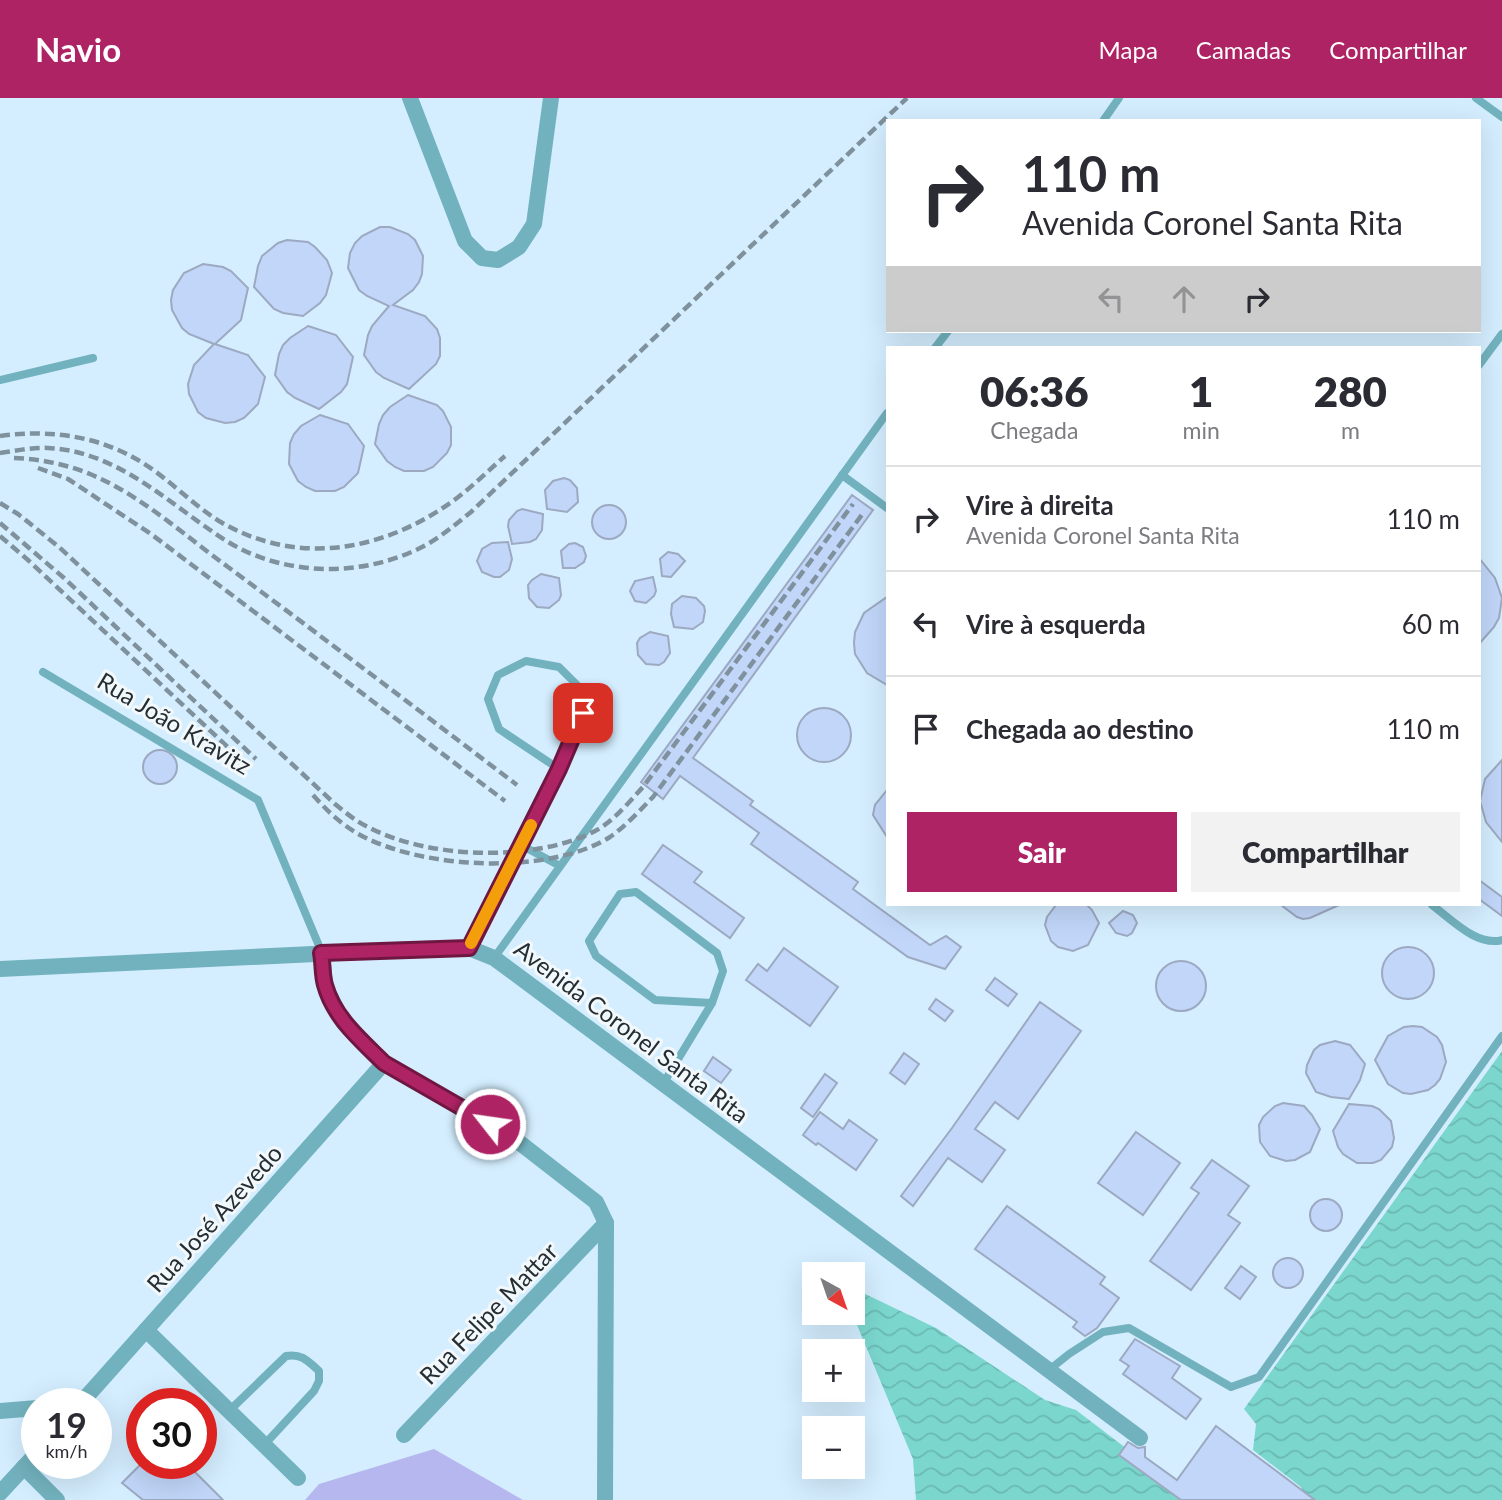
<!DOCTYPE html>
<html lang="pt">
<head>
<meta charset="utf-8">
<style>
  :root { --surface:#fff; --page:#f2f2f3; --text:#2b2b33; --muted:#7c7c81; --line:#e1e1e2; --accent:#ad2364 }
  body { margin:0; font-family:Lato,sans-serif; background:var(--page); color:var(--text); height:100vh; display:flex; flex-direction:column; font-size:26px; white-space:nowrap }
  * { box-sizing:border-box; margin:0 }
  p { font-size:23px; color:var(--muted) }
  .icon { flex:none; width:38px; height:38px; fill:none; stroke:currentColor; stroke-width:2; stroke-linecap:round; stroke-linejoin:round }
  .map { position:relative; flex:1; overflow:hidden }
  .side { position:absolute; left:886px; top:248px; width:595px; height:560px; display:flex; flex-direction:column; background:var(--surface); border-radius:0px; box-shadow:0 7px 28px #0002 }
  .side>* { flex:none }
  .top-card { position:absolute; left:886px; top:21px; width:595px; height:214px; border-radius:0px; box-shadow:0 7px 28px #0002; background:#fff; color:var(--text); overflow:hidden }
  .needle { width:46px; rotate:140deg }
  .buttons { position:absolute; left:802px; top:1164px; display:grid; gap:14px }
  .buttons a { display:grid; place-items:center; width:63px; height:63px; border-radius:0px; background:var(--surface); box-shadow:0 7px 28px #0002; font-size:35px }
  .speed { position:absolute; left:21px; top:1290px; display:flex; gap:14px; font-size:35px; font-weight:700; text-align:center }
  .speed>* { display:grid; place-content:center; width:91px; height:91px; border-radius:50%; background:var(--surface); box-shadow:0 7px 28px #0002; line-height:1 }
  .speed small { font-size:18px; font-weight:400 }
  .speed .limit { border:10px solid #d22; background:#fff; color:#111 }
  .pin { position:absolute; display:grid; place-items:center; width:60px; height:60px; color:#fff; margin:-30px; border-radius:14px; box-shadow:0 4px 10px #0006 }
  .me { position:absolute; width:77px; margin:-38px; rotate:300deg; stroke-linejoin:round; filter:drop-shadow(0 0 5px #0008) }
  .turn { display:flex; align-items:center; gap:24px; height:147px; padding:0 21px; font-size:32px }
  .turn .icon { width:91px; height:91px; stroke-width:2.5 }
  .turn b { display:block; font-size:49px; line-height:60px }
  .lanes { display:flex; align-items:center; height:66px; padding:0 21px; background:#0003; justify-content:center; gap:35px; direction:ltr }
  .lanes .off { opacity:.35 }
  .eta { display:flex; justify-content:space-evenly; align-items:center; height:119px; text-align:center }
  .eta b { font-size:42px; font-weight:800; line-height:49px }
  .cta { display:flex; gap:14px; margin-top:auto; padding:14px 21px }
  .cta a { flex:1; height:80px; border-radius:0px; background:var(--accent); color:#fff; font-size:28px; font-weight:800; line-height:80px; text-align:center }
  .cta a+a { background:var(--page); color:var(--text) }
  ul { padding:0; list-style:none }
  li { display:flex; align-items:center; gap:21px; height:105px; padding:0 21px; border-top:2px solid var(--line) }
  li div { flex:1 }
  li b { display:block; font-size:26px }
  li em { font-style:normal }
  header { display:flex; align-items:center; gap:42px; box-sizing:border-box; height:98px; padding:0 35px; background:var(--accent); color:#fff }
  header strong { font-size:33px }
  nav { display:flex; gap:38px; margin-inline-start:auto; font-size:24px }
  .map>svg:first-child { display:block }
  .park { fill:#b7b7ef }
  .water { fill:url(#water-waves) }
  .building { fill:#c1d6f9; stroke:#9ca9c0; stroke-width:2 }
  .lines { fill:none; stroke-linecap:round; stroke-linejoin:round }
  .lane { stroke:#72b2be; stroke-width:8 }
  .street { stroke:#72b2be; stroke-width:16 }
  .rail { stroke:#7f919c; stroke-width:4.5; stroke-dasharray:10 5; stroke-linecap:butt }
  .route-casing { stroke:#701741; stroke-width:18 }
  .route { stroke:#ad2364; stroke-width:12 }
  .slow { stroke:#f59e0b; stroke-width:12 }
  .labels { text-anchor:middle; stroke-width:6; stroke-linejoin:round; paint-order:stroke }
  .street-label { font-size:24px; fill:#242e34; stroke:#f3f8fb }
</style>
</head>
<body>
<header>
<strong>Navio</strong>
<nav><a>Mapa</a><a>Camadas</a><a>Compartilhar</a></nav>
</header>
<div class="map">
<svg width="1502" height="1402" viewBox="0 0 1502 1402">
  <defs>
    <pattern id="water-waves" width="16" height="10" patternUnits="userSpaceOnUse" patternTransform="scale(1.75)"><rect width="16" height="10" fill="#7bd7ce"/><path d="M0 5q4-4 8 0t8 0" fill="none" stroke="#6ab9b2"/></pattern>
  </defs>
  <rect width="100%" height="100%" fill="#d4eeff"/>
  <path class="park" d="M434 1351 523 1402H305L319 1386Z"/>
  <g class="water">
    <path d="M1502 953V1402H1308L1301 1389 1253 1352 1256 1326 1244 1311Z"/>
    <path d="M857 1192 936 1230 1045 1302 1076 1312 1194 1402H916L913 1361 852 1215Z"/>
  </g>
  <g class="building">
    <path d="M380 129H390L408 136 415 142 423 158 422 176 419 184 413 192 393 207 425 218 437 231 440 240V258L436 266 409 291 384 280 376 274 364 257 368 237 372 228 389 208 367 198 359 192 348 170 350 155 355 145 362 138Z"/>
    <path d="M287 142 308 144 315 149 327 162 332 175 326 197 320 205 303 218 283 215 274 211 254 189 258 168 262 158 278 145Z"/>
    <path d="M203 166 223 169 231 173 248 190 241 222 215 246 248 257 265 279 258 306 244 320 235 324 225 325 206 320 198 314 189 296 188 286 194 267 214 246 189 236 182 230 172 212 171 202 173 192 184 175Z"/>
    <path d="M308 228 336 237 353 259 347 286 341 294 319 311 295 300 287 294 275 277 279 256 283 247 290 240Z"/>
    <path d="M408 297 437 307 443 313 451 329V347L447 355 433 369 424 373H404L395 369 387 363 375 346 379 326 383 317 390 309Z"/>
    <path d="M320 317 348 326 364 348 358 375 344 389 335 393H315L306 389 298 383 289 366 290 345 294 336 301 328Z"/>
    <path d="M564 380 570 382 577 390 578 404 567 414 547 411 545 392 553 383Z"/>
    <path d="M852 397 873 412 693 660 753 703 750 707 858 784 853 791 930 847 946 838 961 849 945 871 908 859 751 746 759 735 680 678 663 701 641 684Z"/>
    <circle cx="609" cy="424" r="17"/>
    <path d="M522 411 543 416 542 432 536 441 530 444 512 446 508 428 509 422 517 413Z"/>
    <path d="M508 444 512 461 509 472 500 479H494L482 474 477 463 482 451 492 445Z"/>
    <path d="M575 445 583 449 586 458 584 464 575 470H563L561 453 569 446Z"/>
    <path d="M668 454 678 456 685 463 671 479 662 478 660 461Z"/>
    <path d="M1479 460 1495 480 1502 500 1499 520 1494 529 1479 546Z"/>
    <path d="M541 476 559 480 561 497 559 502 549 510 537 509 529 500 528 487 532 482Z"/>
    <path d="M653 479 656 493 654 498 646 505 635 503 630 493 635 483Z"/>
    <path d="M682 498 696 500 704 508 705 513 703 524 693 531 674 529 671 516 672 506Z"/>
    <path d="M887 499V587L867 575 855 556 854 545 855 534 864 515Z"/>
    <path d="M650 534 668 538 670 555 664 564 659 567 646 566 638 557 637 545 640 540Z"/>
    <circle cx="824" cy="637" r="27"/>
    <circle cx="160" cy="669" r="17"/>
    <path d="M1502 662V744L1486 724 1480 703 1485 681Z"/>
    <path d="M887 692V739L873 717 875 707Z"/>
    <path d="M663 747 702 774 694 784 744 820 730 840 642 776Z"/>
    <path d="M1479 782 1502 799V818L1479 801Z"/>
    <path d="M1056 807H1087L1092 812 1099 825 1088 847 1073 853 1058 849 1051 843 1045 827 1047 819Z"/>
    <path d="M1281 807H1339L1310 820 1303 821 1297 819Z"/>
    <path d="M1123 813 1133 817 1137 825 1132 835 1127 838 1116 835 1109 825Z"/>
    <circle cx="1408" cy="875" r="26"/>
    <path d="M784 850 838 889 810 928 746 882 758 866 767 873Z"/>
    <circle cx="1181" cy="888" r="25"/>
    <path d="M995 880 1017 896 1008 908 986 892Z"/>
    <path d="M936 901 953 913 945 923 929 911Z"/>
    <path d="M1040 904 1081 933 1018 1021 995 1004 975 1031 1005 1052 982 1084 948 1060 913 1108 901 1098 952 1030Z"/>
    <path d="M1413 928 1422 929 1437 939 1442 947 1446 964 1440 981 1435 987 1428 992 1411 996 1403 995 1388 986 1375 962 1388 938 1404 929Z"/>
    <path d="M1335 943 1350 947 1365 966 1360 982 1349 1001 1331 999 1316 994 1306 975 1307 967 1314 952 1320 947Z"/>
    <path d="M904 955 919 966 905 986 890 975Z"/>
    <path d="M713 959 731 972 721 985 704 973Z"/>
    <path d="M825 976 837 985 813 1019 801 1010Z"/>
    <path d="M1283 1005 1304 1008 1312 1017 1320 1031 1310 1054 1295 1062 1286 1063 1270 1058 1260 1044 1259 1027 1263 1019 1275 1008Z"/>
    <path d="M1349 1006 1372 1008 1379 1011 1391 1023 1394 1040 1392 1049 1381 1062 1373 1065H1357L1343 1056 1338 1049 1333 1033Z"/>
    <path d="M820 1014 843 1031 849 1022 877 1042 856 1072 818 1045 816 1047 803 1037Z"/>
    <path d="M1136 1034 1180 1065 1143 1117 1098 1085Z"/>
    <path d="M1212 1062 1249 1088 1228 1117 1240 1125 1191 1192 1150 1163 1199 1095 1191 1090Z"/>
    <circle cx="1326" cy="1117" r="16"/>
    <path d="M1007 1108 1105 1179 1100 1186 1119 1200 1097 1230 1085 1238 1073 1229 1077 1224 975 1151Z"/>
    <circle cx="1288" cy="1175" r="15"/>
    <path d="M1241 1168 1256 1179 1240 1201 1225 1190Z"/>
    <path d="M1135 1241 1180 1268 1172 1280 1201 1301 1186 1321 1123 1276 1129 1268 1120 1262Z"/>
    <path d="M1216 1328 1315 1402H1181L1119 1357 1128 1344 1138 1350 1145 1349V1359L1177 1382Z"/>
    <path d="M142 1365H186L223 1402H143L122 1385Z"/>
  </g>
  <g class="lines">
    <g class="lane">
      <path d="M1476 0 1502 19"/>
      <path d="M1103 23 1119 0"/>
      <path d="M935 250 948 233"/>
      <path d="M1479 267 1502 236"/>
      <path d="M0 282 93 260"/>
      <path d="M842 377 887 410"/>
      <path d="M43 574 258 702 322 855"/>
      <path d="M521 747 560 768"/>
      <path d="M1432 807C1451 821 1477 849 1502 842"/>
      <path d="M469 850 559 671 583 615 579 589 559 569 526 563 498 577 488 601 499 631 559 671"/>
      <path d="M494 860 887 315"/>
      <path d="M663 986 712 905 723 873 717 855 636 794 620 796 589 843 596 858 655 902 712 905"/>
      <path d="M1049 1272 1069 1256 1103 1234 1129 1230 1231 1289 1259 1279 1502 938"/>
      <path d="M229 1313 286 1258C301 1255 308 1263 319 1273V1283L314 1293 264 1347"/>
    </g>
    <g class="street">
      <path d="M410 0 465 143 482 160 498 162 519 149 534 126 551 0"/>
      <path d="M322 855 325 888 343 924 384 965 511 1038 596 1104 606 1125 605 1402"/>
      <path d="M0 871 419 851 469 850 494 860 1140 1340"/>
      <path d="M146 1232 298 1380"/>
      <path d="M80 1306 384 965"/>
      <path d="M0 1313 37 1310"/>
      <path d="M404 1337 606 1125"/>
      <path d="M24 1369 57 1402"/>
      <path d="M0 1395 37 1355"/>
    </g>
    <g class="rail">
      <path d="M0 338C50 331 100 338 143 365 170 382 192 406 219 423 298 470 386 453 457 400 474 387 489 372 505 358"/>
      <path d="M0 355C16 353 32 349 48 350 118 353 169 406 225 442 283 479 363 480 424 448 441 439 456 426 471 414L907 0"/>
      <path d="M14 360C44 361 74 368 101 381 146 402 188 440 228 469 325 541 421 614 517 687"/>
      <path d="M38 370 68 381 151 436 505 703"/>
      <path d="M0 405 18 416 59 449 335 706C346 715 357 724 370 730 430 761 535 764 595 733 614 723 629 704 643 689L853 406"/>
      <path d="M0 425 64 480 256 661"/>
      <path d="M0 438 28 462 249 669"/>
      <path d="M313 697C328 714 345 730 366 740 429 771 549 777 610 739 626 728 640 712 653 699L864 414"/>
    </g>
  </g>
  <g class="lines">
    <g class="route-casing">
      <path id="route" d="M490 1026 384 965C361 942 334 920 325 887 322 877 323 865 321 855L469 850 559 671 583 615"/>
    </g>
    <use href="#route" class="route"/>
    <path class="slow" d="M471 845 531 727"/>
  </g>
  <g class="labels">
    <g class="street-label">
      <text transform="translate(174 626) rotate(31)" y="8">Rua João Kravitz</text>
      <text transform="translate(631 934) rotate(37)" y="8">Avenida Coronel Santa Rita</text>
      <text transform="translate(215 1121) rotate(-48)" y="8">Rua José Azevedo</text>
      <text transform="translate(489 1216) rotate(-46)" y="8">Rua Felipe Mattar</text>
    </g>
  </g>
</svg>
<div class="buttons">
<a><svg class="needle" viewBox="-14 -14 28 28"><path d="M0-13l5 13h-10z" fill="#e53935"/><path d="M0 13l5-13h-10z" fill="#7c7c81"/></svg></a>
<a>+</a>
<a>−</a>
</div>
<div class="speed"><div>19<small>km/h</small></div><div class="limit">30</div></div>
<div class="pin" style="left:583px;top:615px;background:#d93025"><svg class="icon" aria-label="arrive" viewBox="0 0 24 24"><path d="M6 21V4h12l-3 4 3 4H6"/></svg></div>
<svg class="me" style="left:490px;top:1026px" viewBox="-20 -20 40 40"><circle r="17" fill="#ad2364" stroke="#fff" stroke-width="3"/><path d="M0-11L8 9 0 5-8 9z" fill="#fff"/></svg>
<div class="top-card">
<div class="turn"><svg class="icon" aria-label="right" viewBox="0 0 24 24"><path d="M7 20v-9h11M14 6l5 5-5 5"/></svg><div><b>110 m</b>Avenida Coronel Santa Rita</div></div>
<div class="lanes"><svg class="icon off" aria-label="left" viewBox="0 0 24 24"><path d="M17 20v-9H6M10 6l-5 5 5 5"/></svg><svg class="icon off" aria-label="ahead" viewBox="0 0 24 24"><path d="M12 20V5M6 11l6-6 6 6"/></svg><svg class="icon" aria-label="right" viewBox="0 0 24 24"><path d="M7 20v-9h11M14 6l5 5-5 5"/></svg></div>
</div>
<section class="side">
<div class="eta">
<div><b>06:36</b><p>Chegada</p></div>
<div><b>1</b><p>min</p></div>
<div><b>280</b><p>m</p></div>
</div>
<ul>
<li><svg class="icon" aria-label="right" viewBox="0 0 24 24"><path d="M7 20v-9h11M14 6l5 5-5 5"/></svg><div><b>Vire à direita</b><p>Avenida Coronel Santa Rita</p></div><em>110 m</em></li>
<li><svg class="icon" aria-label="left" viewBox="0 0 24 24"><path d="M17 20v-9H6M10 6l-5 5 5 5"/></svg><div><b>Vire à esquerda</b></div><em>60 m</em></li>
<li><svg class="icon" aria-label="arrive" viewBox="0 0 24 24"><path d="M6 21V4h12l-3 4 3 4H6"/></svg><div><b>Chegada ao destino</b></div><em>110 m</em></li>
</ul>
<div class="cta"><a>Sair</a><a>Compartilhar</a></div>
</section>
</div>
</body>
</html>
